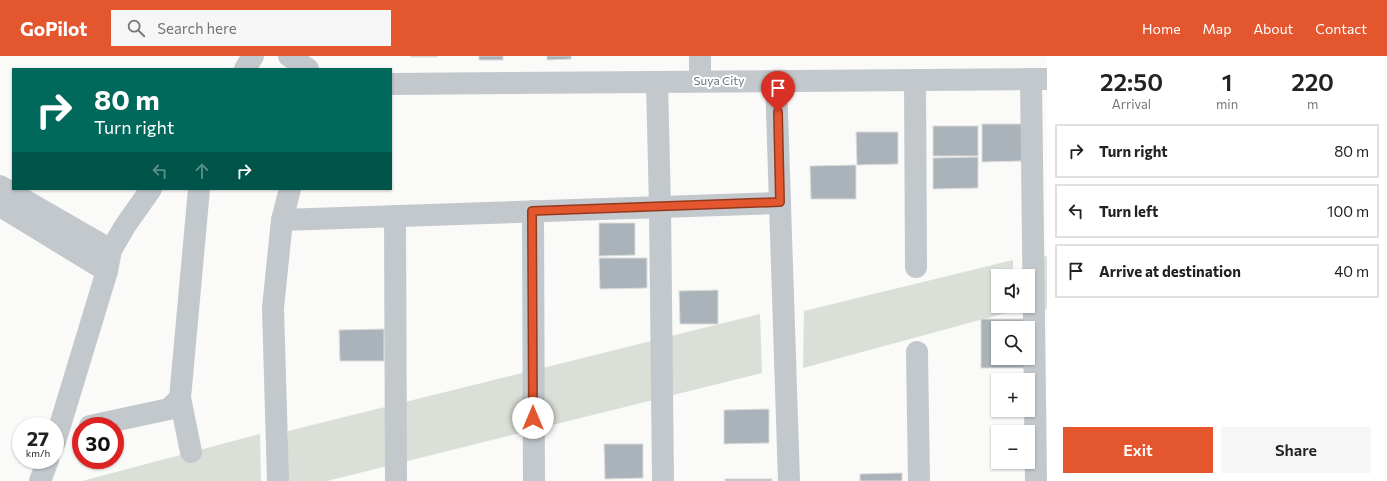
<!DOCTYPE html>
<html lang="en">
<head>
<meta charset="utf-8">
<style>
  :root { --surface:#fff; --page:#f6f6f6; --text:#222; --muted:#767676; --line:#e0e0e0; --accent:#e4572e }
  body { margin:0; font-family:Commissioner,sans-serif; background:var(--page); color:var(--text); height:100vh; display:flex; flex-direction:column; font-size:15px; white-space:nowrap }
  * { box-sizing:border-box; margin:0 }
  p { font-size:13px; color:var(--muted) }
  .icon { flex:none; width:22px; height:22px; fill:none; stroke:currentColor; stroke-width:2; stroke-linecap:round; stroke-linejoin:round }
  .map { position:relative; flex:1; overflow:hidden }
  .side { display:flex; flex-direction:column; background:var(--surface); width:340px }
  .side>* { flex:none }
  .banner { position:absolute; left:12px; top:12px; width:380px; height:122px; border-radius:0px; box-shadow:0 1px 3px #0004; background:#00695c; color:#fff; overflow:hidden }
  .tools { position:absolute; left:991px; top:213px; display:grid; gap:8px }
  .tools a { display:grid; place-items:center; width:44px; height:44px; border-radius:0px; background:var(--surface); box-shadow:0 1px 3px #0004; font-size:20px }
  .speed { position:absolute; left:12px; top:361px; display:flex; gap:8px; font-size:20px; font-weight:700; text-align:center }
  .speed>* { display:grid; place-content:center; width:52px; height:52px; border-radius:50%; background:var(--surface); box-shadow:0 1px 3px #0004; line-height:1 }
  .speed small { font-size:10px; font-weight:400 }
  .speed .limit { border:6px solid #d22; background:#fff; color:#111 }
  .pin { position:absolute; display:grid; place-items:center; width:34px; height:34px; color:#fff; margin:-41px -17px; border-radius:50% 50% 50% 0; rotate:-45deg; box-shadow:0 0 4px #0007 }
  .pin .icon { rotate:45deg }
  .me { position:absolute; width:44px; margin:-22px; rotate:0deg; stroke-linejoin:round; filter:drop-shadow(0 0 3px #0008) }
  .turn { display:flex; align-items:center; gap:14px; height:84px; padding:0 16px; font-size:18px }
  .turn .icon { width:52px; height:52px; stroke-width:2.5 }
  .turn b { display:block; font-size:28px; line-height:34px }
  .lanes { display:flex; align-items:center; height:38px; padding:0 16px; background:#0003; justify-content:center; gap:20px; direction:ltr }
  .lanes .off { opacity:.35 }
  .eta { display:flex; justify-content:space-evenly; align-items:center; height:68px; text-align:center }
  .eta b { font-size:24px; font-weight:600; line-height:28px }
  .button { display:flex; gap:8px; margin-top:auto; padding:8px 16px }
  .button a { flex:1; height:46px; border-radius:0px; background:var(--accent); color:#fff; font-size:16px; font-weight:600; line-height:46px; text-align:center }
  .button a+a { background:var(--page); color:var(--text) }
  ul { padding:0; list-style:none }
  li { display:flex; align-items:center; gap:12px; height:54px; margin:0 8px 6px; padding:0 8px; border:2px solid var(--line); border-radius:0px }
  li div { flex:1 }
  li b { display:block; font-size:15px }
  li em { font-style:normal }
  header { display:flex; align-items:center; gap:24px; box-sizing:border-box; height:56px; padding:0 20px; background:var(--accent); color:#fff }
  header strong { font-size:19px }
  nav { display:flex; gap:22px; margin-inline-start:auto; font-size:14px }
  .search { width:280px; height:36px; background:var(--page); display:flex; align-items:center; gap:10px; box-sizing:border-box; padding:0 14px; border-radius:0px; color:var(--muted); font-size:15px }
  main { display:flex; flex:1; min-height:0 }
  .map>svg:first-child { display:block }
  .green { fill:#dadfd7 }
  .building { fill:#aab3b9; stroke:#dcdcda }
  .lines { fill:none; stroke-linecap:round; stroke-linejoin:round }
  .minor { stroke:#c3c8cc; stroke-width:22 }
  .route-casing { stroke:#94391e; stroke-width:10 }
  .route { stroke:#e4572e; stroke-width:7 }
  .labels { text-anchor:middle; stroke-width:4; stroke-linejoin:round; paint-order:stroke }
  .street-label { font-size:12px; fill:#657683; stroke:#fff }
</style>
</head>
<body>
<header>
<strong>GoPilot</strong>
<div class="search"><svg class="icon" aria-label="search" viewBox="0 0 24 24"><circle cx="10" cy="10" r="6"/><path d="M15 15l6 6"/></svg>Search here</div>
<nav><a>Home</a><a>Map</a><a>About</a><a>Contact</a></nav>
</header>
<main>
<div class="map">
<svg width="1047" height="425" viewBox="0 0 1047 425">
  <rect width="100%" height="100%" fill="#fafaf8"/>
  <g class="green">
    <path d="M1047 200V253L1038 254 1039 202Z"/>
    <path d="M1013 204V220H998V250H1013V255L803 312 804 255Z"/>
    <path d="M760 258 762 317 327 425H286L288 375Z"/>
    <path d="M260 378 261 425H82Z"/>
  </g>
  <g class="building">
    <rect x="411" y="0" width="26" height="1"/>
    <rect x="479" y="0" width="24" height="4"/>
    <path d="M547 0H571V3L547 4Z"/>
    <path d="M982 68H1023V105L982 106Z"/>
    <rect x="933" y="70" width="45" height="30"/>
    <path d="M856 76H898V108L857 109Z"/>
    <path d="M978 101V132L933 133V102Z"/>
    <path d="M856 109V143H811L810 110Z"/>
    <path d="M599 167H635V199L599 200Z"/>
    <path d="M599 202H647V232L600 233Z"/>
    <path d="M718 234V268H680L679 235Z"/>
    <path d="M981 263H1026V272H998V302H1026L1027 312H981Z"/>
    <path d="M384 273V305H340L339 274Z"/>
    <path d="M769 353V387L724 388V354Z"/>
    <path d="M604 388H643V422L605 423Z"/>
    <path d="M902 417V425H860V418Z"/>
    <rect x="725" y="423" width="47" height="2"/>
  </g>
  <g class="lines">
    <g class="minor">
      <path d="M289 0 308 13"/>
      <path d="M700 0V25"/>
      <path d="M245 13 253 0"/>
      <path d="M1031 23 1036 425"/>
      <path d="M915 24 916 211"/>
      <path d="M776 25 789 425"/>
      <path d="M657 26 660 151 663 425"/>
      <path d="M391 28 1047 23"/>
      <path d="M0 130 111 194"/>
      <path d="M0 150 107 215"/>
      <path d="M533 155 534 425"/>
      <path d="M395 160 396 425"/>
      <path d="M282 164 780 147"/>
      <path d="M917 296 919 425"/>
      <path d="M90 370 169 353 180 342"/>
      <path d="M55 386 107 215 111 194 125 170 151 133"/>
      <path d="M191 396 180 342 199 133"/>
      <path d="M40 425 48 404"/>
      <path d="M278 425 273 252 282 164 290 133"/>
    </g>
  </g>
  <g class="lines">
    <g class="route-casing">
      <path id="route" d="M533 362 532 155 780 146 778 56"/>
    </g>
    <use href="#route" class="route"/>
  </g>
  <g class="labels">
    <g class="street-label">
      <text x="719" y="29">Suya City</text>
    </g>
  </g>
</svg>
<div class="tools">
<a><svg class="icon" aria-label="sound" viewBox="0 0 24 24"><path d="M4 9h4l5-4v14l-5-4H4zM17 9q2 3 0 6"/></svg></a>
<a><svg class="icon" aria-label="search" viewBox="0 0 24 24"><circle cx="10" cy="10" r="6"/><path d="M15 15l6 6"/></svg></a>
<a>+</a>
<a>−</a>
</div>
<div class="speed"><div>27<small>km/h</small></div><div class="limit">30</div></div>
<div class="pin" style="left:778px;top:56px;background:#d93025"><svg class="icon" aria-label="arrive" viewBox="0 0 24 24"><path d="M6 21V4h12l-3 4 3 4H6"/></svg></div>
<svg class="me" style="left:533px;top:362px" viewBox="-20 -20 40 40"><circle r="19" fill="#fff"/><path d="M0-13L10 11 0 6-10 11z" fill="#e4572e"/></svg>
<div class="banner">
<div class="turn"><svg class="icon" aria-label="right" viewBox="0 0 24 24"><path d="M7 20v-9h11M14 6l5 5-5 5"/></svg><div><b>80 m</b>Turn right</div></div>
<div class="lanes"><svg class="icon off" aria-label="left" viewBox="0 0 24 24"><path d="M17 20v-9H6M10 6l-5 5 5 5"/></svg><svg class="icon off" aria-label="ahead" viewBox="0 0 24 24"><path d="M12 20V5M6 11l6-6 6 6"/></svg><svg class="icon" aria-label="right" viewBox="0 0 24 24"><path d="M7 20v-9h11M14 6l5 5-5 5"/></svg></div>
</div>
</div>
<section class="side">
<div class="eta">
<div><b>22:50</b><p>Arrival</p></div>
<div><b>1</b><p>min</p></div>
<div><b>220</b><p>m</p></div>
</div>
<ul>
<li><svg class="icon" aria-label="right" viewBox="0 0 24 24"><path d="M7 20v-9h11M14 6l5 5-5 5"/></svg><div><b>Turn right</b></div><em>80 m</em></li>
<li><svg class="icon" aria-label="left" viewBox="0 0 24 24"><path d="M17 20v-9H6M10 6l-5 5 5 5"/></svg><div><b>Turn left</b></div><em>100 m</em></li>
<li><svg class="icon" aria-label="arrive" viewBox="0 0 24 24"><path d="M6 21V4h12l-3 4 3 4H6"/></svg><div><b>Arrive at destination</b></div><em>40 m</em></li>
</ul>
<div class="button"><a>Exit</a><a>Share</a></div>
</section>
</main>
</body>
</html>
